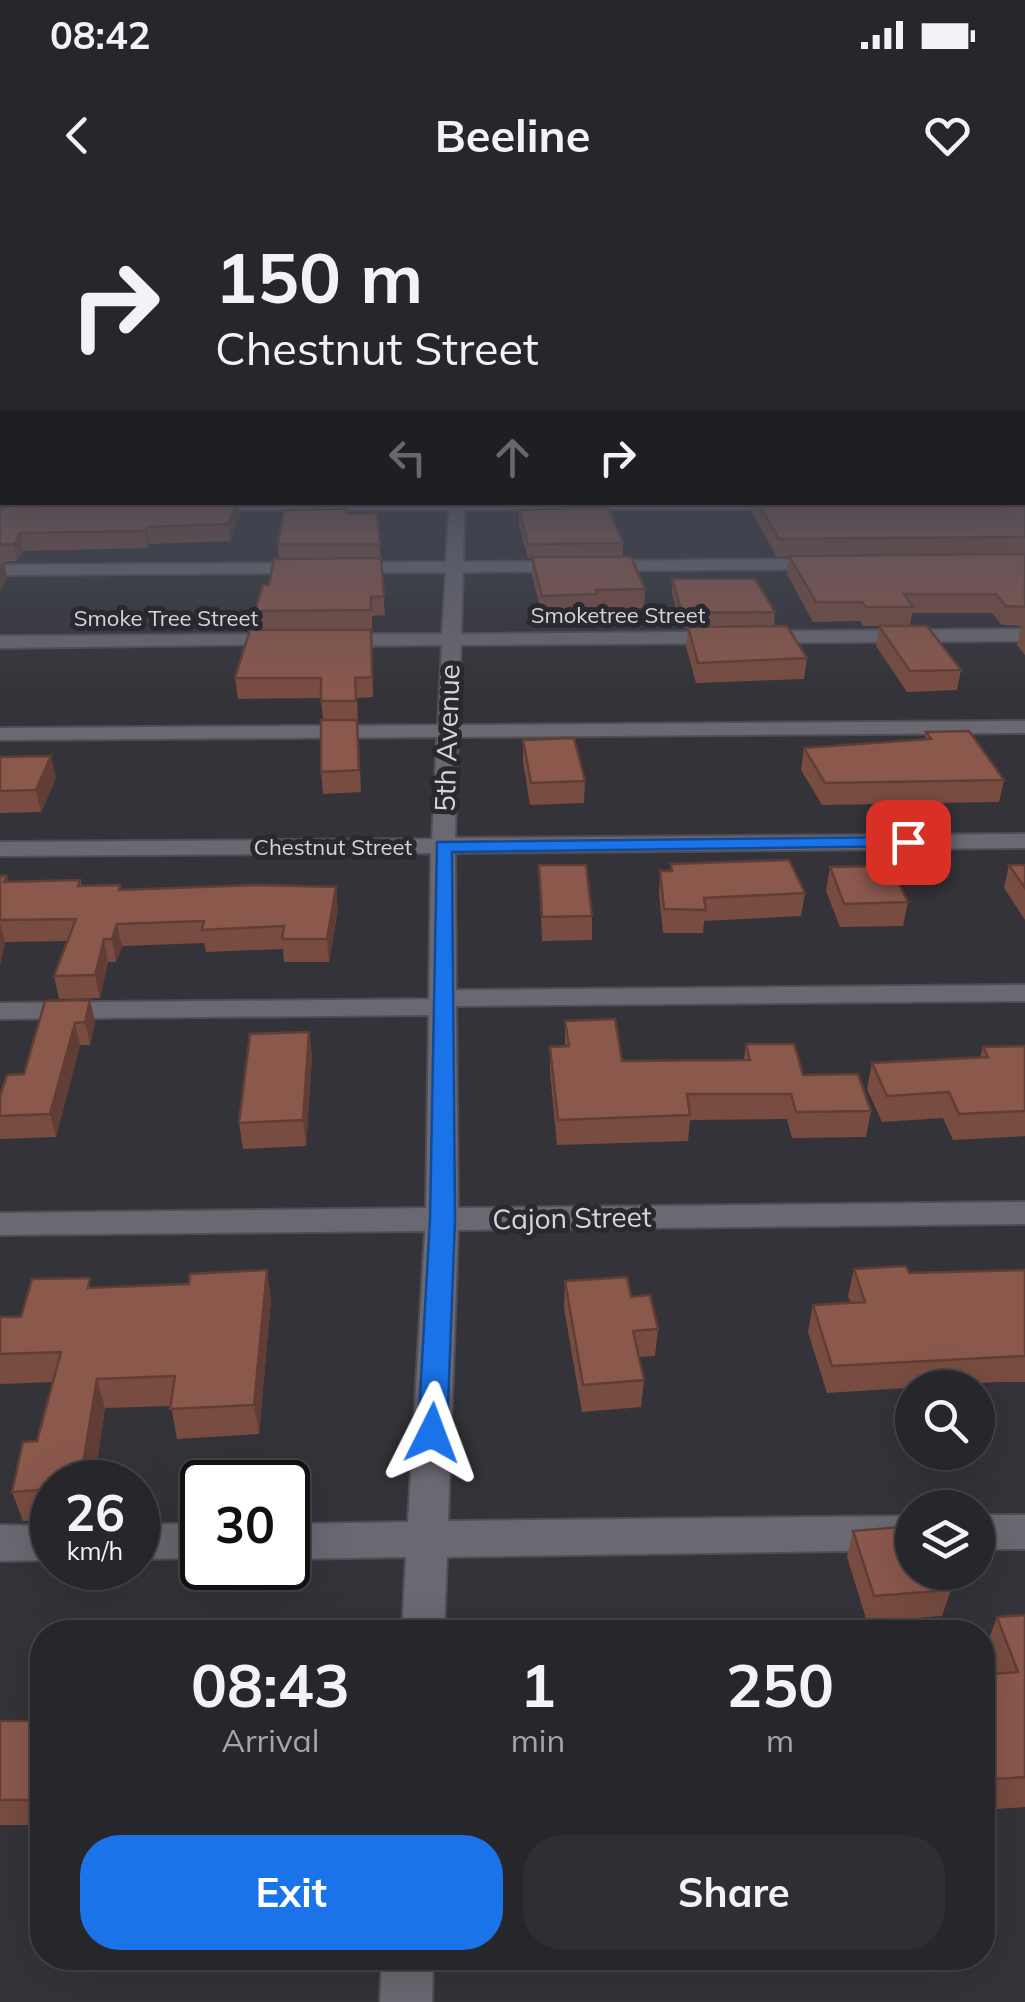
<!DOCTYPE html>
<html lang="en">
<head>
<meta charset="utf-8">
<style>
  :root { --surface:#27262b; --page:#2f2e33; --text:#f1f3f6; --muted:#a4a5a9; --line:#434347; --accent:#1a73e8 }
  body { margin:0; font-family:Mulish,sans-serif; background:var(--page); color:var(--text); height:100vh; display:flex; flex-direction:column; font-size:38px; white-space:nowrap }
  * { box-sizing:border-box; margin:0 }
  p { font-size:32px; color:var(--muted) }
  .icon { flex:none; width:55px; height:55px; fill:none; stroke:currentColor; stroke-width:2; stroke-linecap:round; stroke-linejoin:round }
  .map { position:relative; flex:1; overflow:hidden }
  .sheet { position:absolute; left:30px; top:1420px; width:965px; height:350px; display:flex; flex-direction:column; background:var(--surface); border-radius:40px; box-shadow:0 10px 40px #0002,0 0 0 2px var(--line) }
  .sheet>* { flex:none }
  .banner { position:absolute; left:0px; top:0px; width:1025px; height:305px; box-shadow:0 10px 40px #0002,0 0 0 2px var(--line); background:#27262b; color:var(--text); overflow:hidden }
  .controls { position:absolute; left:895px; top:1170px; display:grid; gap:20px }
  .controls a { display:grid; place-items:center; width:100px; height:100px; border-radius:50%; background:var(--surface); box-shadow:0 10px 40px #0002,0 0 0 2px var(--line); font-size:50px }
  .speed { position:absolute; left:30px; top:1260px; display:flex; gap:20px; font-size:50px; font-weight:700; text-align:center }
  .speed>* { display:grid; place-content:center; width:130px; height:130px; border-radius:50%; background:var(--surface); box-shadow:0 10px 40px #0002,0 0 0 2px var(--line); line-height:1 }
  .speed small { font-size:25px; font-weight:400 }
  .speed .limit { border:5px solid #111; border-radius:15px; background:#fff; color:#111 }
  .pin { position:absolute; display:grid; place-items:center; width:85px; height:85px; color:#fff; margin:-42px; border-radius:20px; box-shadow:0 5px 15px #0006 }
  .me { position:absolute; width:110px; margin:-55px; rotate:3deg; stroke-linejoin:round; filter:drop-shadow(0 0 8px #0008) }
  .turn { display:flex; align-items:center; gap:35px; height:210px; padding:0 50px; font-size:45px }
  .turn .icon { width:130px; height:130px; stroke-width:2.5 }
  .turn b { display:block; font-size:70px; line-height:85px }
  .lanes { display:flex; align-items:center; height:95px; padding:0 50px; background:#0003; justify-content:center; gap:50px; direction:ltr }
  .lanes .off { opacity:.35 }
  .eta { display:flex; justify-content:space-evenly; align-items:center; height:170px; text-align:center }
  .eta b { font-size:60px; font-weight:700; line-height:70px }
  .button { display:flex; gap:20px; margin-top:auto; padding:20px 50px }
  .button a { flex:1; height:115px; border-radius:40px; background:var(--accent); color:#fff; font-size:40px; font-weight:700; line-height:115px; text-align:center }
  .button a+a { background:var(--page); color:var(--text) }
  .status { display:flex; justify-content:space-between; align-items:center; height:70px; padding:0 50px; background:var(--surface); direction:ltr }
  .status svg { height:28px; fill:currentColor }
  header { display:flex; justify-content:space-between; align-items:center; height:130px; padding:0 50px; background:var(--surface); font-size:45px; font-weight:700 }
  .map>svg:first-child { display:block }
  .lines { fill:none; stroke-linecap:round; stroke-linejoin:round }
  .minor-casing { stroke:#504e54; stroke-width:4 }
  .minor { fill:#6a6870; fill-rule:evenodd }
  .wall { fill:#784c41 }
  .shaded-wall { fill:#613e35 }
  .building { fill:#8b584c; stroke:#613e35; stroke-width:2.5 }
  .route { fill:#1a73e8; stroke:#114b97; stroke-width:2.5 }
  .labels { text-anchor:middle; stroke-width:10; stroke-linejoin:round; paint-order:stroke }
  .far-street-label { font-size:22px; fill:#d6d5d9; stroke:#2a292f }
  .street-label { font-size:28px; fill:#d6d5d9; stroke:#2a292f }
</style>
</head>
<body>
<div class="status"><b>08:42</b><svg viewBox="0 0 49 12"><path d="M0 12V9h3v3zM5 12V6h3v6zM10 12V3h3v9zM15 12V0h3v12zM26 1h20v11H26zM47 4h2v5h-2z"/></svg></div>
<header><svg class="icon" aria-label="back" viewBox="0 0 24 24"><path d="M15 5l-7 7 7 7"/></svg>Beeline<svg class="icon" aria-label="heart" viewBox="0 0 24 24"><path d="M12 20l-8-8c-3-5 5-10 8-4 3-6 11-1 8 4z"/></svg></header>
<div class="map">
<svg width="1025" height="1802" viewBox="0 0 1025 1802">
  <rect width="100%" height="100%" fill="#343339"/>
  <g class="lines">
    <g class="minor-casing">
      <g id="minor">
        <rect x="0" y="254" width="2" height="8"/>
        <path d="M198 302H799L792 309 464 310 463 362 827 359 835 364 827 369 463 372 461 434 1025 429V441L461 445 458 525 1025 521V533L458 537 455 638 1025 634V648L455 653 456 790 1025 785V801L456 806 458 1008 1025 1002V1024L458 1030 448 1321 912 1316V1350L447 1357 444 1432H402L406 1357 288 1359V1324L408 1322 425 1031 0 1035V1013L426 1008 429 815 0 819V803L429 799 431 653 0 656V642L432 639 437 537 0 540V528L438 525 442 445 333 446 324 440 333 434H442L446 372 0 375V365L446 362 449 310H193L190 307Z"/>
        <path d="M287 434 296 440 294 444 0 448V436Z"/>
        <rect x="978" y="1315" width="47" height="34"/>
        <path d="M202 1323V1358L138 1359V1325Z"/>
        <path d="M0 1325 52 1326V1360L0 1361Z"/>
        <path d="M382 1758H433L432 1802H380Z"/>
      </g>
    </g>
    <use href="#minor" class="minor"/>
  </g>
  <g class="wall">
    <path d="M8 302H238L240 315 230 341 149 344 148 348 23 351 17 361 4 362 7 379 0 392V309H4Z"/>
    <path d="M753 302H1022L1025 306V455L1017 445 1021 426 1002 425 992 413H912L910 426 961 470 957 490 907 492 876 446 879 426H863L860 421 813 422 787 374 789 356 777 357 752 313Z"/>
    <path d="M519 310 623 343V357L645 389 644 408 597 409V413L542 415 532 375V358H528L519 324Z"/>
    <path d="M377 313 385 415 372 416 373 497 357 498 361 592 323 594 321 572 323 520 321 498 238 499 235 478 258 430 255 411 269 385 279 358 278 344 347 314Z"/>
    <path d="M672 379 775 412 774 426 807 458 804 479 696 483 686 447 688 428H681L672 394Z"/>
    <path d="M926 532 1004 580 999 602 822 605 801 570 804 548 925 540Z"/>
    <path d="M523 540 585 581 584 603 530 605 523 561Z"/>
    <path d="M0 557 56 578 41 612 0 613Z"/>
    <path d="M671 664 805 693 801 716 704 721 703 733H663L659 694 660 671H670Z"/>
    <path d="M539 665 592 716V740L542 741Z"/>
    <path d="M1009 665H1025V720L1004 688Z"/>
    <path d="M830 667 908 702 903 726 840 727 826 691Z"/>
    <path d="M0 676H7L8 682 80 680 82 686 120 685 121 690 338 709 329 762H284L283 749 206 752 204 743 122 746 116 762H108L100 798 59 799 54 776 67 741 5 742 0 765Z"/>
    <path d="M90 800 95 822 90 845H80L56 937 0 939V896L24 874Z"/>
    <path d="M565 821 622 861 744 860 746 844 871 911 866 937 792 938 787 919 690 920 688 941 557 945 550 872V847L565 846Z"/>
    <path d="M309 832 312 857 306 946 243 949 239 923Z"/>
    <path d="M1025 846V936L953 940 943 918 882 922 867 889 872 863 980 858 983 847Z"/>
    <path d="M854 1069 909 1073 1025 1070V1182H999L827 1193 808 1132 813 1105 851 1103 848 1096Z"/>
    <path d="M565 1081 631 1097 658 1129 655 1156 639 1157 644 1180 641 1207 582 1212 564 1108Z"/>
    <path d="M93 1088 271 1099 259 1234 177 1239 171 1206 105 1208 94 1282H52V1319L23 1321 12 1292 37 1241 53 1182 0 1184V1117H21Z"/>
    <path d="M853 1331 951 1390 942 1416 867 1422 847 1357Z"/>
    <path d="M1025 1415V1607L982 1610V1475L994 1474 985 1450 997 1417Z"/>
    <path d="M0 1521 39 1625H0Z"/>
  </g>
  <g class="shaded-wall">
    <path d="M237 302H238L240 315 230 341 228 324Z"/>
    <path d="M147 327 149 344 148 348 145 331Z"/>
    <path d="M20 333 23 351 17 361 14 344Z"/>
    <path d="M4 361 7 379 0 392V367Z"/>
    <path d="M51 556 56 578 41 612 36 590Z"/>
    <path d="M336 687 338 709 329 762 327 739Z"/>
    <path d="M0 723 5 742 0 765Z"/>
    <path d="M117 724 122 746 116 762 112 739Z"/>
    <path d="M104 739 108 762 100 798 95 775Z"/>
    <path d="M90 800 95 822 90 845 85 822Z"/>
    <path d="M75 823 80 845 56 937 50 914Z"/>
    <path d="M309 832 312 857 306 946 303 920Z"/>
    <path d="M267 1070 271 1099 259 1234 254 1205Z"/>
    <path d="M97 1179 105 1208 94 1282H80Z"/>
    <path d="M42 1549V1613L39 1625 29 1600Z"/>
  </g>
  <g class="building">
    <path d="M8 302H237L228 324 147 327 145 331 20 333 14 344 0 345V309H4Z"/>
    <path d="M758 302H1022L1025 306V337L779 339Z"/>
    <path d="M608 307 623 343 528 344 519 310Z"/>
    <path d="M346 309 347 314 377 313 380 344H278L284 310Z"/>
    <path d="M1025 354V407L1006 406 996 394H904L913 407H866L862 402H816L789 356Z"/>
    <path d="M532 357H631L645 389 596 390 597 394 542 396Z"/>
    <path d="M381 358 384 396 371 397V410L255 411 263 385H269L274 359Z"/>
    <path d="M672 379H755L775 412 682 413Z"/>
    <path d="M787 426 807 458 698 463 688 427Z"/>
    <path d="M879 426H927L961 470 910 471Z"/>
    <path d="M250 430H371L372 477 355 478 356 501H321V478H235Z"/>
    <path d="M321 520H357L359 570 321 572Z"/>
    <path d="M969 531 1004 580 825 583 804 548 931 539 926 532Z"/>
    <path d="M574 538 585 581 531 583 523 540Z"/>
    <path d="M51 556 36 590 0 591V557Z"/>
    <path d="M789 660 805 693 704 698 706 710 664 709 660 671H672L671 664Z"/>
    <path d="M539 665H586L592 716 542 717Z"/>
    <path d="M1009 665H1025V688Z"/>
    <path d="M890 666 908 702 844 704 830 667Z"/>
    <path d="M0 676H7L4 682 80 680 78 686 120 685 119 690 259 685 336 687 327 739H282L284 726 202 730 204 721 117 724 112 739H104L95 775 54 776 76 719 0 720Z"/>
    <path d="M90 800 85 822 75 823 50 914 0 916V896L7 875 24 874 45 801Z"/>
    <path d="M615 819 622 861 750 860 746 844H794L803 875 858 874 871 911 796 912 791 894H687L690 915 558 920 550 847 569 846 565 821Z"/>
    <path d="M309 832 303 920 239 923 250 834Z"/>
    <path d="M1025 846V911L959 914 949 892 887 896 872 863 988 857 983 847Z"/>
    <path d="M906 1066 909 1073 1025 1070V1156L832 1166 813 1105 865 1102 854 1069Z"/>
    <path d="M267 1070 254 1205 170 1209 175 1176 97 1179 80 1282H52V1289L12 1292 23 1242 37 1241 61 1152 0 1154V1117H21L32 1079 90 1078 88 1088 189 1084 190 1074Z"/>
    <path d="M627 1077 631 1097 650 1095 658 1129 633 1131 644 1180 583 1185 565 1081Z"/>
    <path d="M912 1326V1372H945L951 1390 874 1396 853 1331Z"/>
    <path d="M1025 1415V1577L982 1580V1475L1018 1472 997 1417Z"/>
    <path d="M0 1521H42V1549L29 1600H0Z"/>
  </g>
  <linearGradient id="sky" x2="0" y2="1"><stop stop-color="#1d1c1f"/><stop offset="0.49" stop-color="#4a505f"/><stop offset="1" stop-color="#4a505f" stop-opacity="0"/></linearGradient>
  <rect width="1025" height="492" fill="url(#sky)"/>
  <path class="route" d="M908 637 917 642 915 646 452 652 455 1019 447 1233 443 1241 432 1244 422 1241 418 1233 430 1019 437 642Z"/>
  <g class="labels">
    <g class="far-street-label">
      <text x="618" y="423">Smoketree Street</text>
      <text x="166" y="426">Smoke Tree Street</text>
      <text x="333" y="655">Chestnut Street</text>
    </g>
    <g class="street-label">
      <text transform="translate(447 538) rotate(-88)" y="10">5th Avenue</text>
      <text transform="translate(572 1018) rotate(-1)" y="10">Cajon Street</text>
    </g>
  </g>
</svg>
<div class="controls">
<a><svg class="icon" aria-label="search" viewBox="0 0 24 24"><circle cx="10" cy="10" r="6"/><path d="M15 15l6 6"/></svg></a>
<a><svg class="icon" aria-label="layers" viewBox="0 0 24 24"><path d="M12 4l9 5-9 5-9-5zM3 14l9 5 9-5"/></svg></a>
</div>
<div class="speed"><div>26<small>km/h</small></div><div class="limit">30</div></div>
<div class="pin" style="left:908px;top:642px;background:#d93025"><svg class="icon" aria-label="arrive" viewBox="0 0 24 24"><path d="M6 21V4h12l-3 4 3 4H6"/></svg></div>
<svg class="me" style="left:432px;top:1233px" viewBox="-20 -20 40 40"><path d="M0-17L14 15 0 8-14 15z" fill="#1a73e8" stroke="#fff" stroke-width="4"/></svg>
<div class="banner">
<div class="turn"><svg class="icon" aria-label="right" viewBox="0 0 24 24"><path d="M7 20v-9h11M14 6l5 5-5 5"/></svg><div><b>150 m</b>Chestnut Street</div></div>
<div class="lanes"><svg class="icon off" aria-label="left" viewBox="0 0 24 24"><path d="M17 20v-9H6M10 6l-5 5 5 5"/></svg><svg class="icon off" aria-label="ahead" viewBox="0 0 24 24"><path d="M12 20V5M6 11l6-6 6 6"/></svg><svg class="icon" aria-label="right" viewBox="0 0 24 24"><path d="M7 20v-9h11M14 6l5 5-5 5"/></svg></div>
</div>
<section class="sheet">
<div class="eta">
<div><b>08:43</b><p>Arrival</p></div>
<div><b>1</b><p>min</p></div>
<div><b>250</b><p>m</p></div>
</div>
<div class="button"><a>Exit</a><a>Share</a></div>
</section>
</div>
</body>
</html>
